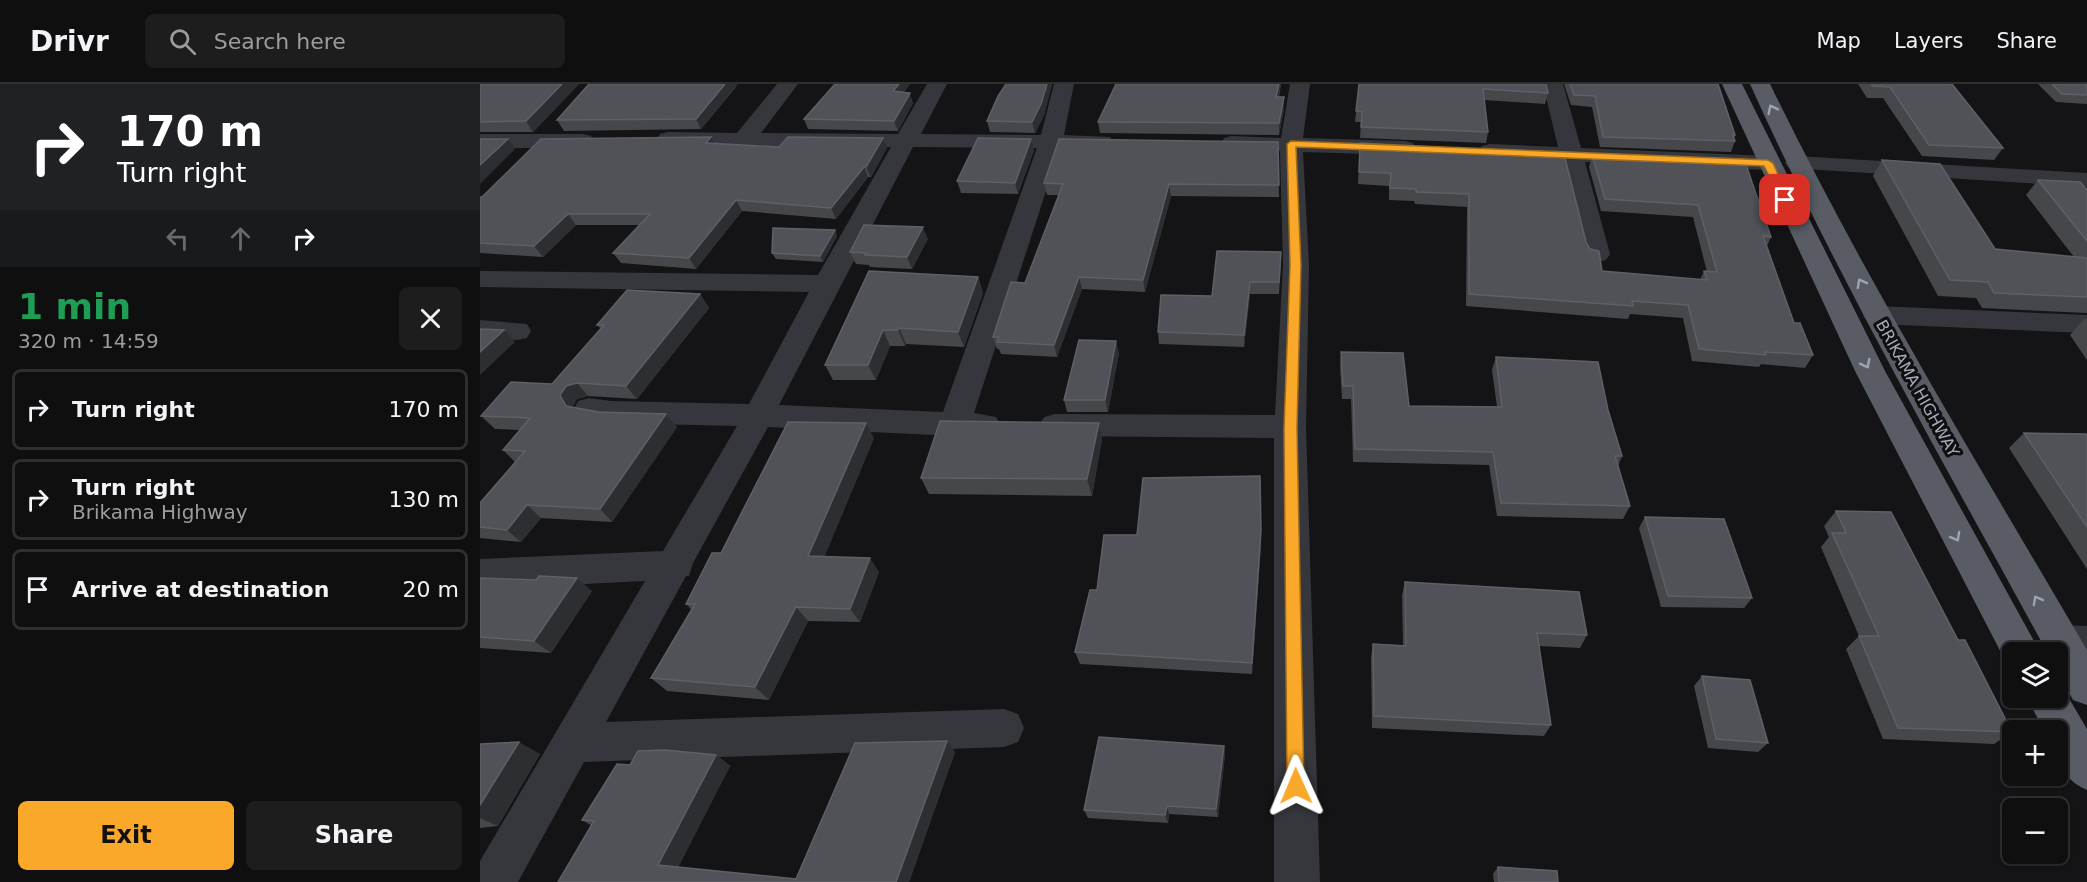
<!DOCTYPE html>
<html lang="en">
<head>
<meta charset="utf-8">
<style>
  :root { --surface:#0f0f10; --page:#1d1d1e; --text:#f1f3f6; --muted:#9b9c9f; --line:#2f2f30; --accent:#faa829 }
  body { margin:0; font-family:"DejaVu Sans",sans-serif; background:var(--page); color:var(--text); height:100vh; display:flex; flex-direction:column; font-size:22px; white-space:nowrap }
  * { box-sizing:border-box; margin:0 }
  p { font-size:20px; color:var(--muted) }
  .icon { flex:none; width:33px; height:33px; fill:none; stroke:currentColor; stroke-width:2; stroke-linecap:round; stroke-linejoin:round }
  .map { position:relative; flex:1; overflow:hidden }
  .sheet { display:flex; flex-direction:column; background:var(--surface); width:480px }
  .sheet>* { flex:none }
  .top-card { background:#202124; color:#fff; overflow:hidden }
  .fabs { position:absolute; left:1522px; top:558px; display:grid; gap:12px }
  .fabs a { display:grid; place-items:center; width:66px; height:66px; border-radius:9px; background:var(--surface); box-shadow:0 2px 4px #0004,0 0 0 2px var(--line); font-size:30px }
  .pin { position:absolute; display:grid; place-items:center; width:51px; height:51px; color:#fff; margin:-26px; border-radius:12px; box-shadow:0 3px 9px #0006 }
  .me { position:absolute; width:66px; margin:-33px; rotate:359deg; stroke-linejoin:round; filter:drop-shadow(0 0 4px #0008) }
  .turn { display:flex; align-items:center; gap:21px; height:126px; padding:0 18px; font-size:27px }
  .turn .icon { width:78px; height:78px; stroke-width:2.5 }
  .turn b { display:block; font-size:42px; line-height:51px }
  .lanes { display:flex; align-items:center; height:57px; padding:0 18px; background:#0003; justify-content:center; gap:30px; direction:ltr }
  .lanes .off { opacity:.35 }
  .round { display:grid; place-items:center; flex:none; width:63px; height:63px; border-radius:9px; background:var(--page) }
  .summary { display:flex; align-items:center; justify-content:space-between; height:102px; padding:0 18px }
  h1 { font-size:36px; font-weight:700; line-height:45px; color:#1e9e55 }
  .cta { display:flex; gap:12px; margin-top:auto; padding:12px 18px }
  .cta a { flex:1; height:69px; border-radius:9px; background:var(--accent); color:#111; font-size:24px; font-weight:700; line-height:69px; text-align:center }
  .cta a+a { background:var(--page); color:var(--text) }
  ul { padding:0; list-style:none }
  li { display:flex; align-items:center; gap:18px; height:81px; margin:0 12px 9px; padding:0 6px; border:3px solid var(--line); border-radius:9px }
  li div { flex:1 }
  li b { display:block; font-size:22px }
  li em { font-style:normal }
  header { display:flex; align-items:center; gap:36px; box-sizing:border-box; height:84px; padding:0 30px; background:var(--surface); border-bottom:2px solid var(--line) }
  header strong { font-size:28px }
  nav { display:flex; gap:33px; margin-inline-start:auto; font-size:21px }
  .search { width:420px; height:54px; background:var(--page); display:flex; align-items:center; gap:15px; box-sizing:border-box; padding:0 21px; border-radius:9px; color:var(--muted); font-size:22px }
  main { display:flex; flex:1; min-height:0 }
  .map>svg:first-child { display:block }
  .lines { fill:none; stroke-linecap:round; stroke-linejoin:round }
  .minor { fill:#35373c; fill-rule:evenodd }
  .trunk { fill:#595c64; fill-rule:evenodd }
  .wall { fill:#45474b }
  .shaded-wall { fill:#2d2e31 }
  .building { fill:#505257; stroke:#5d6066; stroke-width:1.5 }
  .oneway { stroke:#9ea4af }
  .route { fill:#faa829; stroke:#a26d1b; stroke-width:1.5 }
  .labels { text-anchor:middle; stroke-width:6; stroke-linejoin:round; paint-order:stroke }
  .street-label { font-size:16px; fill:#a6acb7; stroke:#0f0f11 }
</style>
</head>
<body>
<header>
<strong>Drivr</strong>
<div class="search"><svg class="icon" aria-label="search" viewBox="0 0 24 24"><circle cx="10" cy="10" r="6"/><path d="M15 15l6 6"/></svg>Search here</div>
<nav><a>Map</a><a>Layers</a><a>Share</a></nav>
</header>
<main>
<section class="sheet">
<div class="top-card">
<div class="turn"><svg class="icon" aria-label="right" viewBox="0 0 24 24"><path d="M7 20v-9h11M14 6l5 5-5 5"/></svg><div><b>170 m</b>Turn right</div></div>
<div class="lanes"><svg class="icon off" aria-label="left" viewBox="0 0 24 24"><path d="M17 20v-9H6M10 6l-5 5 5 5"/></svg><svg class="icon off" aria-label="ahead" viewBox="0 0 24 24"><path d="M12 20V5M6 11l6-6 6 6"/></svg><svg class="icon" aria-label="right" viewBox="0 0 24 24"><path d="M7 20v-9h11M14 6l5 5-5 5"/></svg></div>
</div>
<div class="summary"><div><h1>1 min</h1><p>320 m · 14:59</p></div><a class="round"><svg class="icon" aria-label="close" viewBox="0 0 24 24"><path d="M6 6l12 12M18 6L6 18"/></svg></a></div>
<ul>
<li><svg class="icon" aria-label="right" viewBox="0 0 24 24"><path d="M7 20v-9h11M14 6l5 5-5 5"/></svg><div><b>Turn right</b></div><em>170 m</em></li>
<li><svg class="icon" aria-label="right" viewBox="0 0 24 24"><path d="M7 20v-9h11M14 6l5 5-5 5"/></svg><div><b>Turn right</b><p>Brikama Highway</p></div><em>130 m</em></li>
<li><svg class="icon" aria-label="arrive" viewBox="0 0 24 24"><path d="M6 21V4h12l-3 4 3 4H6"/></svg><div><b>Arrive at destination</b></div><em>20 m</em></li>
</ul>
<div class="cta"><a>Exit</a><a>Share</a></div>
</section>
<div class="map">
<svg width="1607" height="798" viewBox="0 0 1607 798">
  <rect width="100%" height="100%" fill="#141416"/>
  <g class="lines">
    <g class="minor">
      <path d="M297 0H318L281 49 418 50 447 0H467L441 50 561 51 574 0H594L584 51 630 53 633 58 630 63 580 64 494 329 516 333 521 341 516 349 505 352H474L288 343 213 479 209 492H206L126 638 524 625 538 630 544 644 538 658 524 663 104 678 38 798H0V777L165 497 0 505V475L183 467 257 342 131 339 98 333 94 325 98 317 109 314 131 317 269 320 329 208 0 203V187L338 191 411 63 188 62 180 60 177 55 180 50 188 48 257 49ZM433 63 557 64 463 328 299 321Z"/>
      <path d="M810 0H830L823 54 925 57 933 59 936 64 933 69 925 71 823 68 829 181 826 343 840 798H794V354L575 352 564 349 559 341 564 333 575 330 795 331 803 181 800 67 744 64 741 59 744 54 752 52 801 54Z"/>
      <path d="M1063 0H1083L1101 64 1288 72 1296 74 1300 79 1296 84 1288 86 1105 78 1130 170 1126 176 1117 178 1108 176 1104 170 1081 77 1010 74 1002 72 999 67 1002 62 1010 60 1078 63Z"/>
      <path d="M0 50H103L111 52 114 57 111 62 103 64H0Z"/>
      <path d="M1317 72 1607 89V103L1309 84 1305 79 1309 74Z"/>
      <path d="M1397 222 1607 231V249L1397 240 1387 237 1383 231 1387 225Z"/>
      <path d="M0 236 47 240 51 247 47 254 37 256 0 254Z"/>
      <path d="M1580 541 1607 542V576L1580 575 1578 568H1566L1561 558 1567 546Z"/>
    </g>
    <g class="trunk">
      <path d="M1242 0H1262L1405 287 1560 568H1533V582L1527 580 1375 287Z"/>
      <path d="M1270 0H1290C1385 195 1498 380 1607 566V621L1593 616 1578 588V568H1567C1465 381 1358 195 1270 0Z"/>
      <path d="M1578 600 1581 601 1607 645V706C1579 694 1578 674 1578 646H1564L1547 614H1578Z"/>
    </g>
  </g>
  <g class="wall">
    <path d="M0 0H99L53 48H0Z"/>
    <path d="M430 0 423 9 433 19 418 47 328 45 324 35Z"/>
    <path d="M526 0H572L564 31 555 49 510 48 507 37Z"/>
    <path d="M801 0 799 13 804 25 799 51 620 49 618 38Z"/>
    <path d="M879 0H1066L1068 9 1065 20 1004 16 1008 48 1006 59 880 54 881 38H875Z"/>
    <path d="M1084 0H1238L1255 51 1254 54 1255 57 1251 68 1120 63 1112 23 1091 21Z"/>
    <path d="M1378 0H1472L1523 64 1514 76 1442 72 1403 14H1387Z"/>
    <path d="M1558 0H1607V20L1576 18Z"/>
    <path d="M256 3 221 45 84 47 77 36Z"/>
    <path d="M798 58 799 113 691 112 665 208 602 205 577 273 521 270 519 265H517L513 253 545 199 579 111H567L564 99Z"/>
    <path d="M880 59 1106 158 1122 187 1220 196 1224 187 1227 188 1213 133 1121 127 1109 83 1112 71 1291 153 1287 162 1314 239 1333 271 1325 284 1281 280 1279 283 1212 277 1203 234 1150 230 1148 235 986 222 987 123 935 120 934 117 909 116V102L878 100Z"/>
    <path d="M235 60 299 63 407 64 391 93H388L356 135 262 127 216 185 141 179 133 169 160 141H96L63 173 0 169V113Z"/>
    <path d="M554 66 538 110 481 109 477 97Z"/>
    <path d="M1402 76 1515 165 1594 173 1546 111 1558 96 1607 106V229L1502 224 1496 214 1458 212 1393 92Z"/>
    <path d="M355 146 357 152 343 178 296 175 292 169Z"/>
    <path d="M448 155 432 185 390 183 389 181 376 180 370 168Z"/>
    <path d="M801 180 799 210H770L764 263 679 260 678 248 732 212Z"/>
    <path d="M389 187 498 193 503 209 484 263 426 260 425 262H410L396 296H353L345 281Z"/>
    <path d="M220 210 229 224 157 315 108 312 97 315 92 323 119 328 186 330 197 343 132 438 61 434 41 458 0 454V419L35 378 23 366 40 346 15 345 1 332 72 300 121 245 117 241Z"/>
    <path d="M1604 235H1607V276L1590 251Z"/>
    <path d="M861 268 929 322 1017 323 1012 286 1016 273 1128 326 1142 372 1138 382 1150 422 1143 435 1017 432 1009 381 873 378 871 315H862L860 282Z"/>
    <path d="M639 269 628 328H587L584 316Z"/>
    <path d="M619 339 622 355 612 412 449 410 441 394Z"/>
    <path d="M1544 349 1607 352V485L1529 364Z"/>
    <path d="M394 354 344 473 399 488 380 538 328 537 289 616 187 607 171 594 212 526 206 520 241 469Z"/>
    <path d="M1356 427 1478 556 1532 648 1514 660 1403 655 1366 565 1379 552 1341 463 1349 453 1344 442Z"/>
    <path d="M1165 433 1272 514 1264 524 1181 523 1159 444Z"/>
    <path d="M781 460 772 590 600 580 595 568 617 506Z"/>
    <path d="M0 494 112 507 71 569 0 564Z"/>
    <path d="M925 498 1107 551 1100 564 1059 562 1071 641 1064 652 892 644 891 573 893 560 923 561 922 511Z"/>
    <path d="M1222 592 1288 659 1278 668 1228 664 1214 602Z"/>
    <path d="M0 660 60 670 18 742 0 744Z"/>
    <path d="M744 662 745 671 738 733 689 730 688 739 608 734 604 726Z"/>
    <path d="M475 668 429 798H78L112 742 102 736 150 681 236 671 250 682 198 783 316 795Z"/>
    <path d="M1018 783 1078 798H1014L1013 790Z"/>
  </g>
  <g class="shaded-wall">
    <path d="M82 0H99L53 48 46 37Z"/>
    <path d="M245 0H258L221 45 216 35Z"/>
    <path d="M419 0H430L416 17 413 7Z"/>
    <path d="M567 0H572L564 31 555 49 552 38Z"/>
    <path d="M799 0H801L796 24V13Z"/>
    <path d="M430 9 433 19 418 47 414 37Z"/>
    <path d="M804 13V25L799 51V39Z"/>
    <path d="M231 53 237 64 226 59Z"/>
    <path d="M403 54 407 64 391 93 386 83Z"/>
    <path d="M28 55 35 65 0 100V81Z"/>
    <path d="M551 55 554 66 538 110 535 99Z"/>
    <path d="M384 83 388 93 356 135 351 124Z"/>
    <path d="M689 100 691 112 665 208 663 196Z"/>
    <path d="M256 116 262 127 216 185 209 174Z"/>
    <path d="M88 130 96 141 63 173 54 162Z"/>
    <path d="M443 143 448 155 432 185 427 173Z"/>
    <path d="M355 146 357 152 343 178 340 172Z"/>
    <path d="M498 193 503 209 484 263 478 248Z"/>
    <path d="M599 193 602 205 577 273 574 261Z"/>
    <path d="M770 198V210L764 263V251Z"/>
    <path d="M220 210 229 224 157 315 146 302Z"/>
    <path d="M419 244 426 260 425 262 418 246Z"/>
    <path d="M24 246 35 258 0 291V268Z"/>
    <path d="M403 246 410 262 396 296 388 281Z"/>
    <path d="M636 257 639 269 628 328 625 316Z"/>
    <path d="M97 299 108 312 97 315 92 324 86 322 80 311 86 302Z"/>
    <path d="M186 330 197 343 132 438 120 425Z"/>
    <path d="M386 339 394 354 339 486 328 472Z"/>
    <path d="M619 339 622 355 612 412 607 395Z"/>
    <path d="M780 392 781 460 772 590V579Z"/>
    <path d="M47 421 61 434 41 458 27 446Z"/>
    <path d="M390 474 399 488 380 538 370 525Z"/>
    <path d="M97 494 112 507 71 569 54 557Z"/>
    <path d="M316 523 328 537 289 616 275 603Z"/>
    <path d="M467 657 475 668 429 798H416Z"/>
    <path d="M39 658 60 670 18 742 0 734V721Z"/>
    <path d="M744 662 745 671 738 733 736 725Z"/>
    <path d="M236 671 250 682 195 790 178 781Z"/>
    <path d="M687 722 689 730 688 739 685 731Z"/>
  </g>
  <g class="building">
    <path d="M0 0H82L46 37 0 38Z"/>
    <path d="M109 0H245L216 35 77 36Z"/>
    <path d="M355 0H419L413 7 430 9 414 37 324 35Z"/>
    <path d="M526 0H567L561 20 552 38 507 37 518 12Z"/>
    <path d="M636 0H799L796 13H804L799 39 618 38Z"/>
    <path d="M879 0H1066L1068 9 1003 5 1008 48 881 43 882 28 876 27Z"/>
    <path d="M1090 0H1238L1255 51H1253L1255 57 1123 53 1115 12 1094 11Z"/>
    <path d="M1391 0H1472L1523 64 1449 61 1410 3 1393 2Z"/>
    <path d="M1572 0H1607V11L1582 10Z"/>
    <path d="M231 53 226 59 299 63 308 53 403 54 386 83H384L351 124 256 116 209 174 133 169 170 130H88L54 162 0 159V113H2L61 55Z"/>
    <path d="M498 54 551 55 535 99 477 97Z"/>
    <path d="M0 55H28L0 81Z"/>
    <path d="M579 55 798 58 799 101 689 100 663 196 599 193 574 261 517 258 519 253H513L531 198 545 199 583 100 564 99Z"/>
    <path d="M880 59 1084 70 1106 158 1110 165 1119 167 1122 187 1227 196 1224 187 1237 188 1218 121 1125 115 1112 71 1264 75 1291 153 1283 152 1314 239H1320L1333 271 1285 268 1286 271 1219 265 1208 221 1152 217 1153 222 989 210V110L936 108V105L910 104 911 89 879 88Z"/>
    <path d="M1402 76 1460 80 1515 165 1607 174V213L1514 209 1508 198 1470 196Z"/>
    <path d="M1558 96 1600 98 1607 106V157Z"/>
    <path d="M384 141 443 143 427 173 385 171 386 169 370 168Z"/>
    <path d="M293 144 355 146 340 172 292 169Z"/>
    <path d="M737 167 801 168 799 198H770L764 251 678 248 681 211 732 212Z"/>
    <path d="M389 187 498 193 478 248 419 244 418 246H403L388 281H345Z"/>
    <path d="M147 206 220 210 146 302 97 299 86 302 80 311 86 322 119 328 186 330 120 425 47 421 27 446 0 443V419L45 367 23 366 50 334 1 332 31 298 72 300 124 241H117Z"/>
    <path d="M0 245 24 246 0 268Z"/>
    <path d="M599 256 636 257 625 316H584Z"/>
    <path d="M861 268 923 269 929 322 1022 323 1016 273 1118 278 1128 326 1142 372H1135L1150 422 1021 419 1013 368 875 365 873 302H863Z"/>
    <path d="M460 337 619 339 607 395 441 394Z"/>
    <path d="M308 338 386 339 328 472 390 474 370 525 316 523 275 603 171 594 215 520H206L232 469H241Z"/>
    <path d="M1544 349 1606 350 1607 352V443Z"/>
    <path d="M780 392 781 447 772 579 595 568 610 506H617L624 451H657L663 394Z"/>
    <path d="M1356 427 1411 428 1478 556H1485L1532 648 1418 644 1379 552H1399L1352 449H1366Z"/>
    <path d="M1165 433 1244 435 1272 514 1188 512Z"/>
    <path d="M59 492 97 494 54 557 0 553V494L56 496Z"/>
    <path d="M925 498 1099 508 1107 551 1057 549 1071 641 894 632 893 560 926 562Z"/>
    <path d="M1222 592 1270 596 1288 659 1236 655Z"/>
    <path d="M619 653 744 662 736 725 687 722 685 731 604 726Z"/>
    <path d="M467 657 416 798H78L114 737 102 736 137 680 150 681 158 667 185 666 236 671 178 781 316 795 375 659Z"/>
    <path d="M39 658 0 721V660Z"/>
    <path d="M1018 783 1077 787 1078 798H1019Z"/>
  </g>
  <defs><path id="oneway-chevron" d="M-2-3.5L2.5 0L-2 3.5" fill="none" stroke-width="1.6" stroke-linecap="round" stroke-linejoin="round" transform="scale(1.5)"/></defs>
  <g class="oneway">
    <use href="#oneway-chevron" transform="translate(1292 25) rotate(-116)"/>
    <use href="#oneway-chevron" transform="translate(1381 199) rotate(-118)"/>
    <use href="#oneway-chevron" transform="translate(1386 280) rotate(63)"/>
    <use href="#oneway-chevron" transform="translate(1476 453) rotate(61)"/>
    <use href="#oneway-chevron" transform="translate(1557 516) rotate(-119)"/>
  </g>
  <path class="route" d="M811 57 1288 76 1293 79 1310 116 1302 118 1284 82 816 63 821 181 817 344 824 702 822 708 816 711 810 708 807 702 804 344 810 181 807 60Z"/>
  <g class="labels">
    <g class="street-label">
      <text transform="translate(1438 304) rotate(61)" y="6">BRIKAMA HIGHWAY</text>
    </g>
  </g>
</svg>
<div class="fabs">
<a><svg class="icon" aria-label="layers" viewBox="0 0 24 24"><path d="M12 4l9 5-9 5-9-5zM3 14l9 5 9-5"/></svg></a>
<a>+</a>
<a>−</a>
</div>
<div class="pin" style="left:1305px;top:116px;background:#d93025"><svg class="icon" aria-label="arrive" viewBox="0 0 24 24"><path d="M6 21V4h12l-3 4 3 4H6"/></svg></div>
<svg class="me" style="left:816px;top:702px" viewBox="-20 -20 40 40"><path d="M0-17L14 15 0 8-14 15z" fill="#faa829" stroke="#fff" stroke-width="4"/></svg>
</div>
</main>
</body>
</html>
